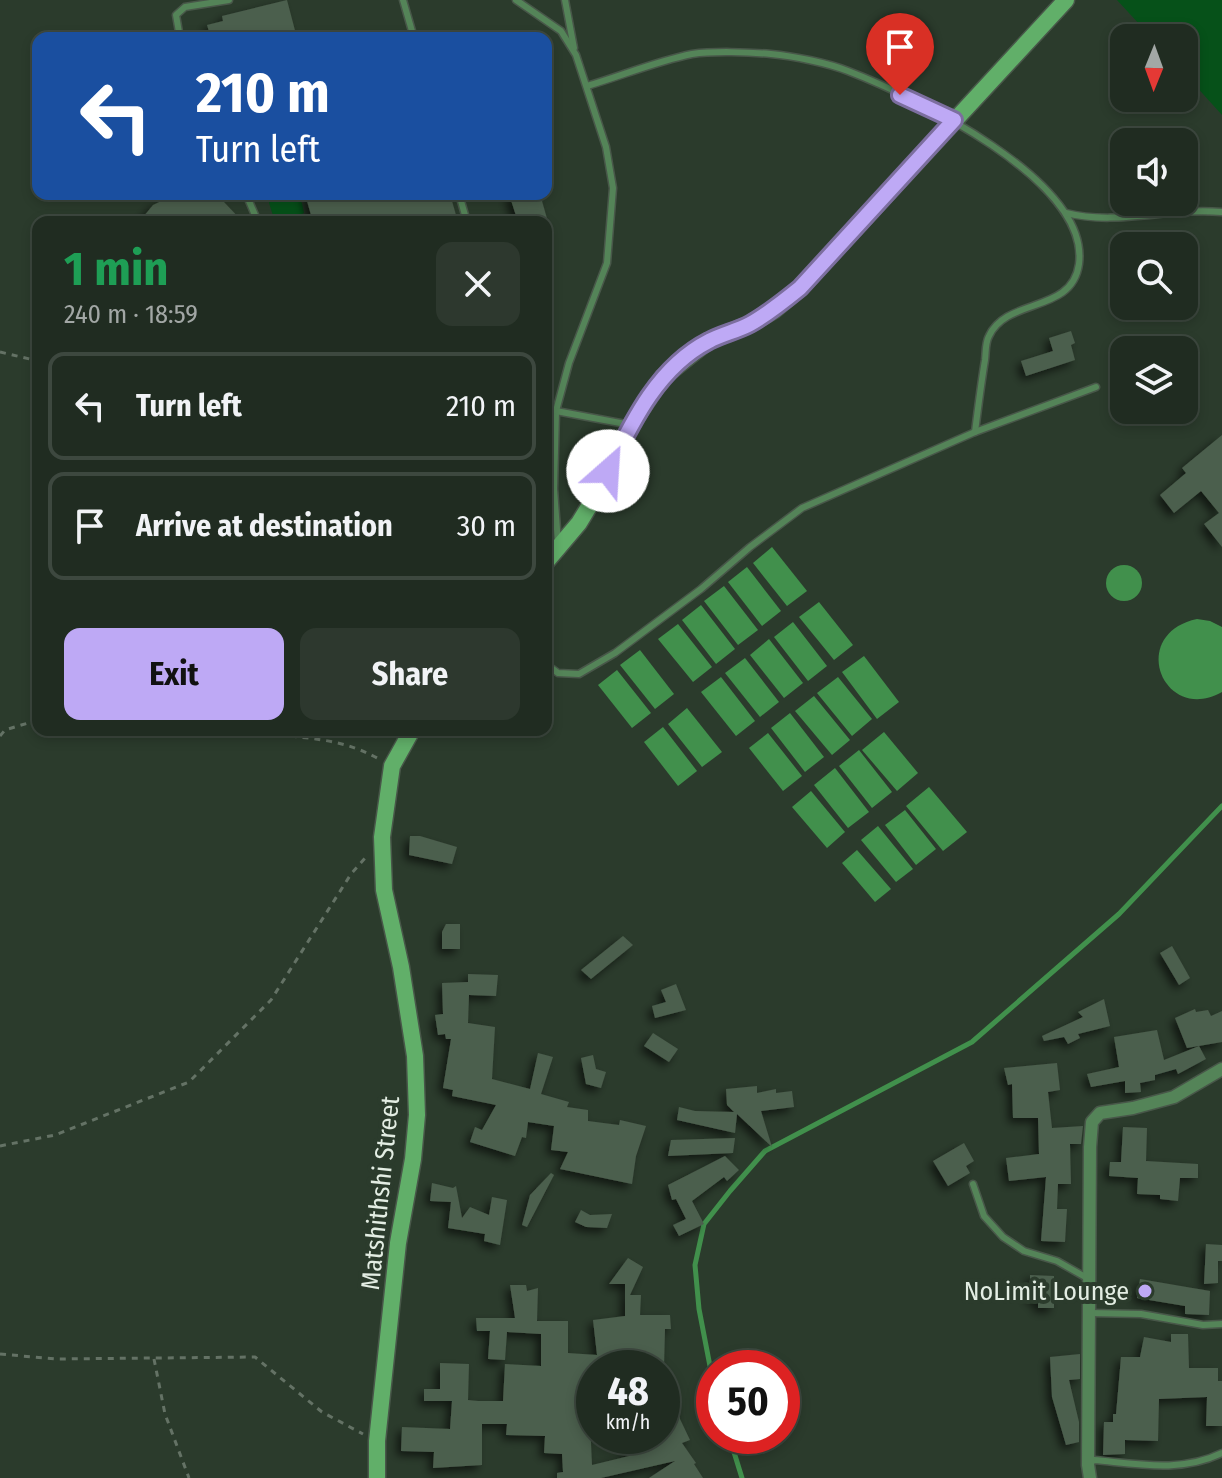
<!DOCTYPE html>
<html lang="en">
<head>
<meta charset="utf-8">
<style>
  :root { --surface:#202c21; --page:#2d382e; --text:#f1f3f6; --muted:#a2a7a5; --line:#3d483f; --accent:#bea9f5 }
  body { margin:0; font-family:"Fira Sans Condensed",sans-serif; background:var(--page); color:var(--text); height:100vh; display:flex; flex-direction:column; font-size:30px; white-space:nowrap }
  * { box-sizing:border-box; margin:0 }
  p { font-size:26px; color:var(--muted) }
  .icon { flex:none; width:44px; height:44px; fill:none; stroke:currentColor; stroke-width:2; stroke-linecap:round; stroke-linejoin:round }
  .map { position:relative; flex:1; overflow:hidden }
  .side { position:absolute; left:32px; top:216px; width:520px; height:520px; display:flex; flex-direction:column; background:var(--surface); border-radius:16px; box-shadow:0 4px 12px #0003,0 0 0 2px var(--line) }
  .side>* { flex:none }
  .hud { position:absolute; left:32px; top:32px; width:520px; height:168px; border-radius:16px; box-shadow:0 4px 12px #0003,0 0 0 2px var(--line); background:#1a4fa0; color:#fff; overflow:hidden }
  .needle { width:52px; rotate:181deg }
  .controls { position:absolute; left:1110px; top:24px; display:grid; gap:16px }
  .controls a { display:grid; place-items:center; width:88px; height:88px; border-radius:16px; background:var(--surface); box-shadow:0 4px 12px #0003,0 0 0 2px var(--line); font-size:40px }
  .speed { position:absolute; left:576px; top:1350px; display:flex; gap:16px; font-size:40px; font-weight:700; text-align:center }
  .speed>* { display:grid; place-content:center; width:104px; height:104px; border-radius:50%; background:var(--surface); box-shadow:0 4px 12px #0003,0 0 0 2px var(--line); line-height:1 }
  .speed small { font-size:20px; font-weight:400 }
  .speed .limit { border:12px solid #d22; background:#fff; color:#111 }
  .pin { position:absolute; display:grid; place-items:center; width:68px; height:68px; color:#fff; margin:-82px -34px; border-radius:50% 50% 50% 0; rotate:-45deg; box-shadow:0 0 8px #0007 }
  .pin .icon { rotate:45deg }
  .me { position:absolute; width:88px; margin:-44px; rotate:26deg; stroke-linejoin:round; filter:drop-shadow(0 0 6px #0008) }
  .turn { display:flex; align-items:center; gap:28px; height:168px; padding:0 32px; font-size:36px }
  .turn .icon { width:104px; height:104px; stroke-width:2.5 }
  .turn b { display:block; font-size:56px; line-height:68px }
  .round { display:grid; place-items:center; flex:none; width:84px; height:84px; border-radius:16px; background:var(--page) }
  .head { display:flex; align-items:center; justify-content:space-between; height:136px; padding:0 32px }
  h1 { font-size:48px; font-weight:700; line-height:60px; color:#1e9e55 }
  .primary-button { display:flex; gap:16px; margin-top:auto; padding:16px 32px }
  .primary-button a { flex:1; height:92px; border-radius:16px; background:var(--accent); color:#111; font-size:32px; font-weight:700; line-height:92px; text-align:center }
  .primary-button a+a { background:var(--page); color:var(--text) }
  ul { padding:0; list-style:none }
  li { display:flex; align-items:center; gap:24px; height:108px; margin:0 16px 12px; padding:0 16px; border:4px solid var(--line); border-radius:16px }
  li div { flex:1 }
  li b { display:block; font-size:30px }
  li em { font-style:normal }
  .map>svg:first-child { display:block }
  .green { fill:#065119 }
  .water { fill:#41904c }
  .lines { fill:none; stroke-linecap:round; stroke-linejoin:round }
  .stream { stroke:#41904c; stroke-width:5 }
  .building { fill:#4c5e4d; filter:url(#shadow) }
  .lane-casing { stroke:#485749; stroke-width:9 }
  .street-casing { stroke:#485749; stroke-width:15 }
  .secondary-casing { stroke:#485749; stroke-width:19 }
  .path { stroke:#647265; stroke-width:3; stroke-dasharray:6 6; stroke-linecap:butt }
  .lane { stroke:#548458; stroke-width:6 }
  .street { stroke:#548458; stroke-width:12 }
  .secondary { stroke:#61af69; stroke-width:16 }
  .route-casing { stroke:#7c6e9f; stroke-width:20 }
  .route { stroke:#bea9f5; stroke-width:14 }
  .poi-dot { fill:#bea9f5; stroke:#2b3b2c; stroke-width:3 }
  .labels { text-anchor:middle; stroke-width:8; stroke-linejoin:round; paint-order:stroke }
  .street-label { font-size:26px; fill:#e3ede3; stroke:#2b3b2c }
  .poi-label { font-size:26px; fill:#e3ede3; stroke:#2b3b2c; text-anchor:end }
</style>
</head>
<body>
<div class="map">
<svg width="1222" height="1478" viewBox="0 0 1222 1478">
  <defs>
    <filter id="shadow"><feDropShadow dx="-4.5" dy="4.5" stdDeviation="4" flood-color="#0009"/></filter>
  </defs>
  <rect width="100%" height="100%" fill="#2b3b2c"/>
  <g class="green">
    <path d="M1117 0H1222V115L1184 73V38H1152Z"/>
    <path d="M271 194H295L302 203 304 213 294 218 296 222H275L269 203Z"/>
  </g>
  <g class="water">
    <path d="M772 547 807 591 787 606 753 563Z"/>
    <circle cx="1124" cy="583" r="18"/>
    <path d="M747 567 781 611 762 626 728 582Z"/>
    <path d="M724 586 758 630 738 645 704 601Z"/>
    <path d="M819 602 853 645 834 660 799 617Z"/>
    <path d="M701 605 735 649 716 664 682 620Z"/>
    <path d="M1197 619 1210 621 1222 627V692C1163 725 1127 634 1197 619Z"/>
    <path d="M793 622 827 666 808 681 774 637Z"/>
    <path d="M678 624 712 667 693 682 658 639Z"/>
    <path d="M769 639 803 683 784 698 750 655Z"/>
    <path d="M640 650 674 694 655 709 620 665Z"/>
    <path d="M864 656 899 702 877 719 842 672Z"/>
    <path d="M745 658 779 702 760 717 725 673Z"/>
    <path d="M617 670 651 713 632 728 598 685Z"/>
    <path d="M721 677 755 721 736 736 701 692Z"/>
    <path d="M838 677 872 719 852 736 817 693Z"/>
    <path d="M814 696 850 740 832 755 795 711Z"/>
    <path d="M687 708 722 752 702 767 668 724Z"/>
    <path d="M790 713 824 757 805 772 771 728Z"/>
    <path d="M663 727 697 771 678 786 644 742Z"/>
    <path d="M884 732 918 773 897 791 862 750Z"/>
    <path d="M768 733 802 776 783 791 749 748Z"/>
    <path d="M859 750 892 792 872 808 839 766Z"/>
    <path d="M835 768 869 812 848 828 814 785Z"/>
    <path d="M929 787 967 832 943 851 906 806Z"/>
    <path d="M811 791 845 832 827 848 792 807Z"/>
    <path d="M905 810 936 849 916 865 885 825Z"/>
    <path d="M878 826 913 869 896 882 861 840Z"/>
    <path d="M857 850 891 889 875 902 842 863Z"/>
  </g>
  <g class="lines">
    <g class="stream">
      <path d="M714 1387 699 1309 695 1265 704 1224 730 1191 765 1151 972 1042 1119 914 1222 806"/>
      <path d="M729 1436 742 1478"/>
    </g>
  </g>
  <g class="building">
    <path d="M287 0 297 38H211L207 25 223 21 222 16Z"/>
    <path d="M176 194H207L224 202 243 222H139L153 205Z"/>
    <path d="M305 194H450L458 222H313Z"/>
    <path d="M509 194H540L548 222H518Z"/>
    <path d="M1071 331 1075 343 1071 345 1075 360 1026 376 1021 361 1053 351 1049 338Z"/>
    <path d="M1222 435V547L1204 524 1219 513 1201 491 1174 513 1160 495 1186 473 1182 468Z"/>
    <path d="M410 836H420L457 847 452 864 409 855Z"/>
    <path d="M446 924H460V949H442V932Z"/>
    <path d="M623 936 633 945 591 979 581 970Z"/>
    <path d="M1172 946 1190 978 1179 985 1160 953Z"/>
    <path d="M468 974 498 975 496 996 469 995 468 1023 495 1027 492 1079 530 1089 538 1053 553 1057 541 1094 569 1102 567 1107 588 1110V1121L619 1125 620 1120 646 1126 636 1156 632 1184 560 1169 568 1152 551 1150 554 1126 528 1122 526 1138 522 1137 515 1156 470 1142 475 1127 482 1130 496 1105 452 1096 453 1090 443 1088 451 1039H446L445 1034 438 1035 435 1015 443 1014 442 983 468 982Z"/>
    <path d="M676 984 686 1010 655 1018 652 1006 666 1002 661 990Z"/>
    <path d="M1104 999 1110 1026 1078 1034 1080 1038 1068 1044 1064 1037 1044 1041 1042 1036 1083 1017 1078 1012Z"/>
    <path d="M1195 1009 1196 1012 1208 1010 1211 1016 1222 1011V1042L1187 1048 1175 1018Z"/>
    <path d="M1157 1030 1164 1060 1199 1046 1206 1059 1178 1074 1176 1069 1155 1075V1080L1140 1083 1141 1092 1125 1093V1081L1091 1087 1087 1074 1119 1067 1114 1037Z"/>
    <path d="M653 1033 678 1049 669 1062 644 1046Z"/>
    <path d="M593 1055 596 1069 606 1072 601 1088 586 1084 581 1058Z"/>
    <path d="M1057 1063 1060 1090 1048 1092 1052 1128 1083 1126 1081 1144H1070L1071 1184H1058L1057 1209H1067L1065 1242 1041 1241 1046 1177 1009 1181 1006 1158 1039 1154 1038 1118H1013L1012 1084 1008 1085 1004 1068Z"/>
    <path d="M757 1086V1093L776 1089V1093L792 1091 794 1107 761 1111 772 1147 737 1114 735 1133 677 1120 679 1107 695 1111 734 1112 727 1105 726 1089Z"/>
    <path d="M1123 1127 1147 1128 1146 1161 1198 1164V1178H1180L1178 1201 1160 1199V1195L1137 1194 1138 1178 1109 1176 1110 1162H1121Z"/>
    <path d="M735 1138 733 1153 668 1156 671 1140Z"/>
    <path d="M964 1143 974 1161 966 1166 970 1173 948 1186 933 1161Z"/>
    <path d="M725 1156 739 1170 727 1181 724 1177 692 1201 704 1224 679 1236 673 1225 686 1219 676 1199 672 1200 668 1185Z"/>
    <path d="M551 1173 554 1175 527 1227 522 1225 530 1195Z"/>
    <path d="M432 1183 453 1188 456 1186 462 1218 470 1207 489 1215 492 1197 507 1200 500 1245 484 1241 485 1234 448 1228 451 1202 430 1201Z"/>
    <path d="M581 1210 590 1215 612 1214 607 1228 586 1227 575 1222Z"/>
    <path d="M1206 1244 1222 1245V1261H1218V1283L1204 1284Z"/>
    <path d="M628 1258 643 1267 630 1295H641L640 1315H670L671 1329H665L664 1368H594V1420H590L592 1465 629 1456 624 1436H662V1401L680 1400V1419L690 1440 682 1443 696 1463 694 1464 703 1478H649L675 1461 601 1478H557V1473L563 1472 562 1454 544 1453 545 1436 506 1435 507 1424H482V1465L433 1468 434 1452 401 1451 402 1427 450 1429 452 1401H424V1389H440V1363L469 1364 468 1400 478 1401H503L505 1364 541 1366V1334L507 1332 505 1360 488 1359 490 1331H477L476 1318H515L510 1285H526L527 1291 538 1288 537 1321H568V1353L597 1355 593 1320 625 1316V1284H609Z"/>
    <path d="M1030 1275 1054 1276V1308H1038V1300L1030 1299Z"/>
    <path d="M1140 1279 1210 1291 1209 1315 1185 1314V1306L1137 1298Z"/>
    <path d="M1171 1334H1188L1189 1368H1218V1381H1222V1426H1206L1207 1397 1159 1399 1158 1441 1125 1440V1454L1103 1455 1104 1422H1113V1414H1116L1121 1357H1140L1144 1337 1171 1342Z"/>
    <path d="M1080 1354V1379L1069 1380 1079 1422V1442L1066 1445 1052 1397 1050 1357Z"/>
  </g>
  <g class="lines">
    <g class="lane-casing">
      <g id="lane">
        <path d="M403 0 414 38"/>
        <path d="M516 0 561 31 576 55 606 147 613 188 607 263 569 363 556 411 554 489 558 543"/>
        <path d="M565 0 574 48"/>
        <path d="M180 38 176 15 185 7 229 0"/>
        <path d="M587 86C621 76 657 61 692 54 713 51 749 52 771 54 793 56 828 63 848 71 913 96 1090 180 1079 264 1072 314 1007 297 989 336 985 343 986 353 985 360 981 384 978 408 975 432"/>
        <path d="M246 194 258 222"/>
        <path d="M459 194 467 222"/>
        <path d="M1066 213C1118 226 1169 207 1222 212"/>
        <path d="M556 411 631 425"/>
        <path d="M546 467 553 486"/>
        <path d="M546 664 558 673 579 674 615 653 701 589 750 547 802 508 975 432 1096 387"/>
        <path d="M973 1184 984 1216 1003 1237 1024 1251 1057 1261 1087 1278"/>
        <path d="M1090 1313 1141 1314 1203 1325 1222 1324"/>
        <path d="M1090 1463 1094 1460C1138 1464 1181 1473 1222 1453"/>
      </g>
    </g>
    <g class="street-casing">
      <path id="street" d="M1090 1478 1088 1465 1090 1147 1092 1122 1100 1113 1133 1108 1174 1097 1222 1069"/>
    </g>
    <g class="secondary-casing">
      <g id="secondary">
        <path d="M546 562 579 523 596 495 631 425 663 377 708 341 748 325 774 310 800 288 1066 0"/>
        <path d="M377 1478V1441L398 1243 413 1159 417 1115 415 1056 401 967 384 890 382 837 392 766 412 730"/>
      </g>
    </g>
    <g class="path">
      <path d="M0 352 38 361"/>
      <path d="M255 730C301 741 334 734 379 759"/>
      <path d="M0 736 5 730 38 720"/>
      <path d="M0 1146 55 1135 189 1082 271 1000 351 874 367 856"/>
      <path d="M0 1354 56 1359 255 1357 322 1412 363 1434"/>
      <path d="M154 1359 165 1414 189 1478"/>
    </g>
    <use href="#lane" class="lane"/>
    <use href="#street" class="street"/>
    <use href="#secondary" class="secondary"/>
  </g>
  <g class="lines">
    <g class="route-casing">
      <path id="route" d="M608 471C632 422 658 367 709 341 722 334 737 331 750 324 768 314 784 301 800 288L954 120 900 95"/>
    </g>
    <use href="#route" class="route"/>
  </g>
  <circle class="poi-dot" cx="1145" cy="1291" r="8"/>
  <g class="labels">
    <g class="street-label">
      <text transform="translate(380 1193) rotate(-84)" y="9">Matshithshi Street</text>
    </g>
    <g class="poi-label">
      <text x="1129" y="1300">NoLimit Lounge</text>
    </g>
  </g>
</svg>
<div class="controls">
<a><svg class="needle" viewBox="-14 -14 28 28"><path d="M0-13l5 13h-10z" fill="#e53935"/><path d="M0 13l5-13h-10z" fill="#a2a7a5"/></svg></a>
<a><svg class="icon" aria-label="sound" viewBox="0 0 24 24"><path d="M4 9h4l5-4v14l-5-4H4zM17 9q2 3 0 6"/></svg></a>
<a><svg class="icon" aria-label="search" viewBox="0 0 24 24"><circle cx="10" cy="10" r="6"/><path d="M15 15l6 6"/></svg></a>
<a><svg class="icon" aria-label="layers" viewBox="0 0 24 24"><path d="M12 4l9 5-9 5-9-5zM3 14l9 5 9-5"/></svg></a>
</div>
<div class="speed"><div>48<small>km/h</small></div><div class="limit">50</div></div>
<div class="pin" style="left:900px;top:95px;background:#d93025"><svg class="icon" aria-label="arrive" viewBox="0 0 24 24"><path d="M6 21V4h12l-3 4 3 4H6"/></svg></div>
<svg class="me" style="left:608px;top:471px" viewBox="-20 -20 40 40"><circle r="19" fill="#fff"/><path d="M0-13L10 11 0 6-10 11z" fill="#bea9f5"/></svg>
<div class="hud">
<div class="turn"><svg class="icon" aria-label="left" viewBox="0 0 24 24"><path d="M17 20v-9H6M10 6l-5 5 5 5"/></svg><div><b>210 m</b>Turn left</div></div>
</div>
<section class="side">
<div class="head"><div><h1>1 min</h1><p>240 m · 18:59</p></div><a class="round"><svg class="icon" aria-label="close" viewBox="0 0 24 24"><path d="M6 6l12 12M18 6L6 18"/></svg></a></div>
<ul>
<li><svg class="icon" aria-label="left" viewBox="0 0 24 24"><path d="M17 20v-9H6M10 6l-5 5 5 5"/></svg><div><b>Turn left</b></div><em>210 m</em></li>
<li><svg class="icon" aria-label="arrive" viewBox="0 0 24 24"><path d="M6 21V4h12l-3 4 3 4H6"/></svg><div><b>Arrive at destination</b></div><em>30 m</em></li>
</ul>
<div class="primary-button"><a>Exit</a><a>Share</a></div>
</section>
</div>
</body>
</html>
